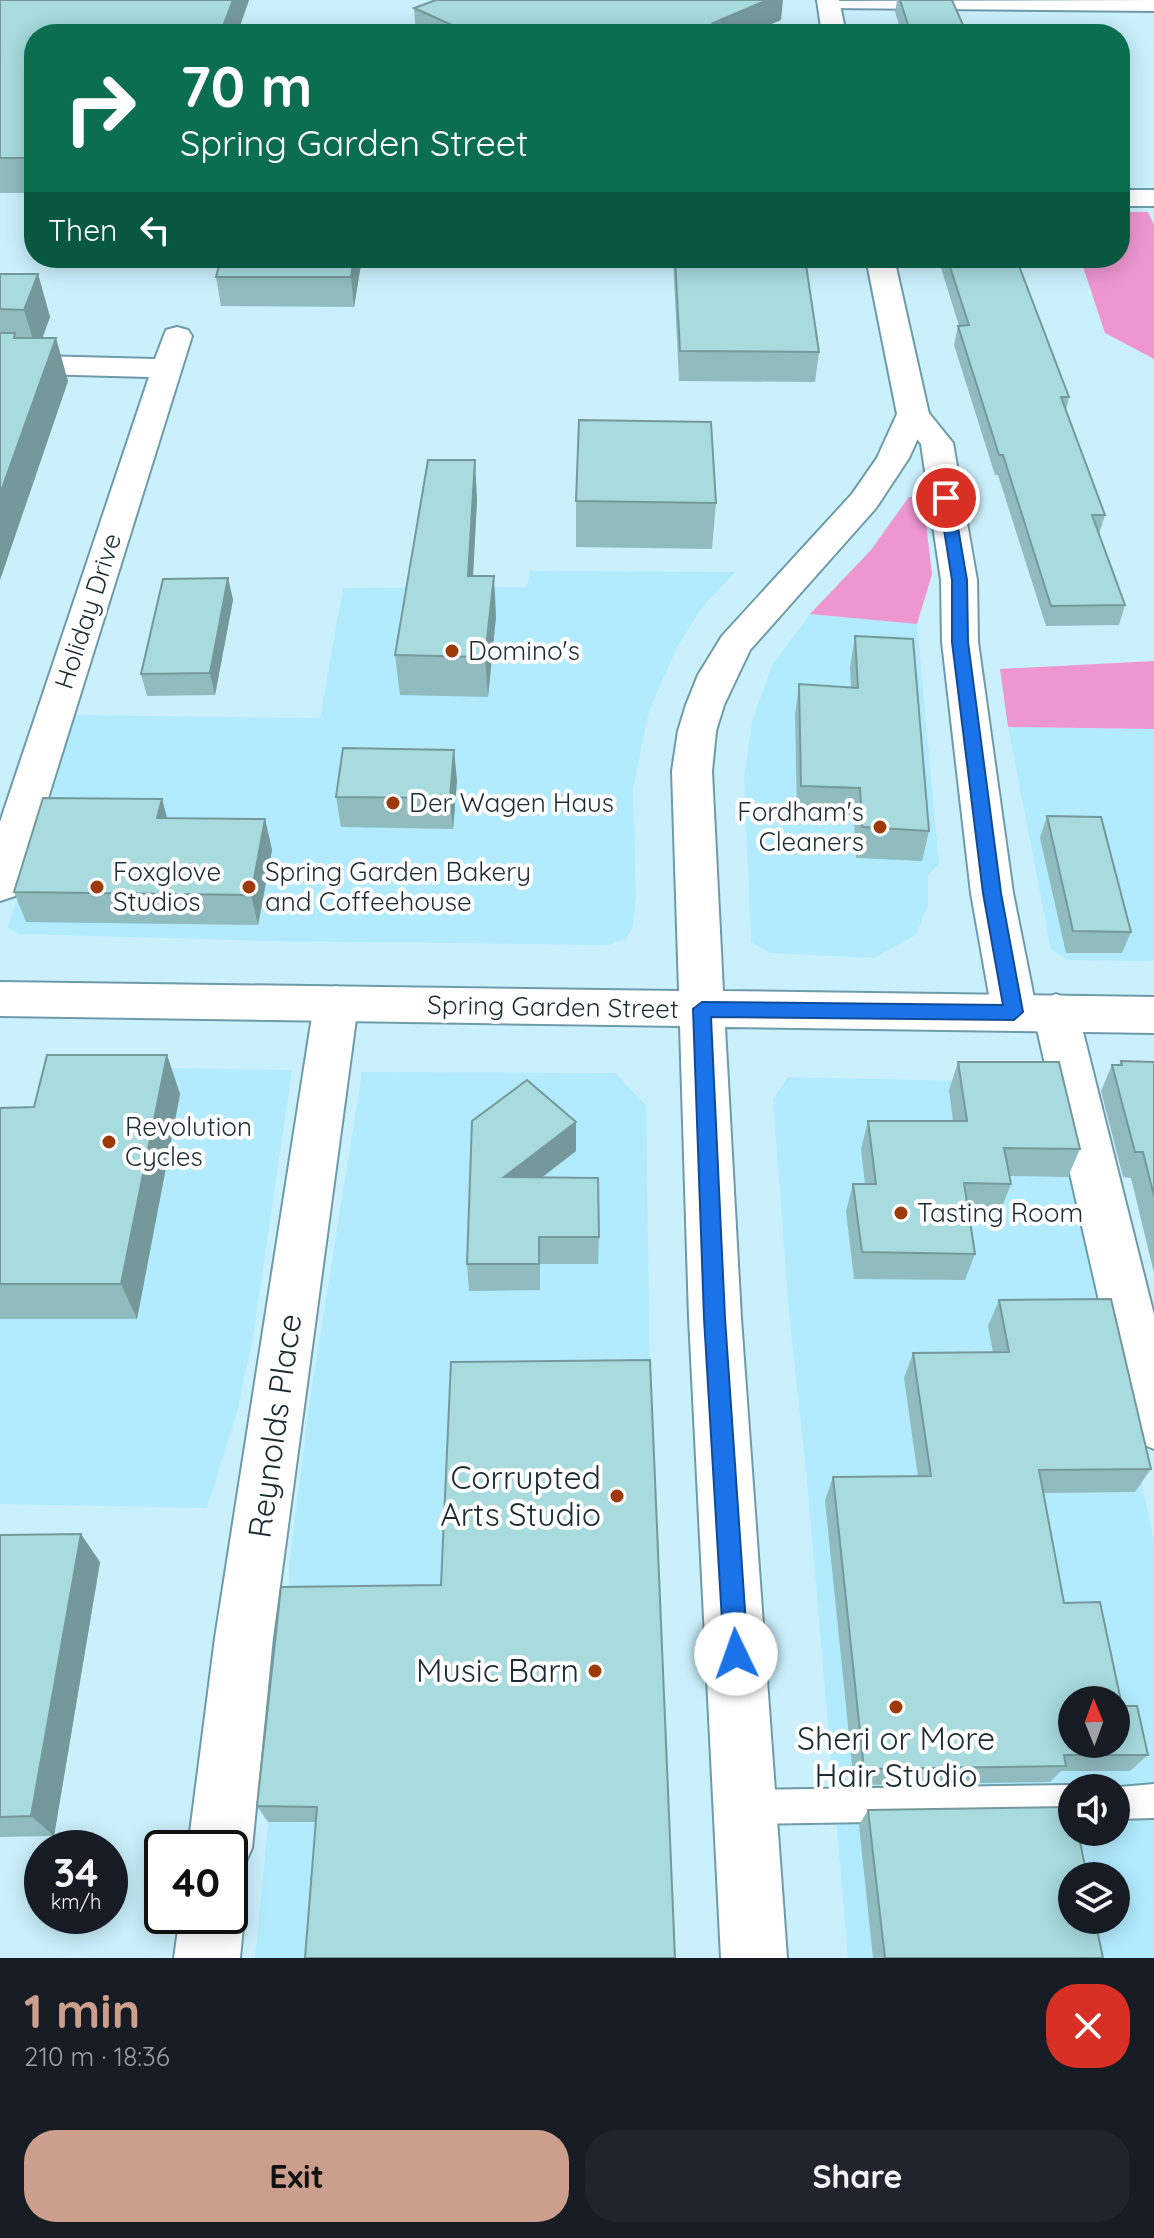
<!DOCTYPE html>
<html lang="en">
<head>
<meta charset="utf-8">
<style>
  :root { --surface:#171b24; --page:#20242c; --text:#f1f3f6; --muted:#9ea1a6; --accent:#cc9f8c }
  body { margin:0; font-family:Quicksand,sans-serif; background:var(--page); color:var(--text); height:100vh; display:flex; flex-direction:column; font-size:30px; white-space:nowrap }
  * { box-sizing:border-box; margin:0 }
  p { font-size:26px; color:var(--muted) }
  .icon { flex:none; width:44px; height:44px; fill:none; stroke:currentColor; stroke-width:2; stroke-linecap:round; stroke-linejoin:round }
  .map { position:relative; height:1958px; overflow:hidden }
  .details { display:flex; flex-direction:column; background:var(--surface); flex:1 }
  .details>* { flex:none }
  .banner { position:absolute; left:24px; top:24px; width:1106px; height:244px; border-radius:32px; box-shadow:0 4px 20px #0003; background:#0b6e4f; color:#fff; overflow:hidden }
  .needle { width:52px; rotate:359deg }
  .tools { position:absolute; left:1058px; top:1686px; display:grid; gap:16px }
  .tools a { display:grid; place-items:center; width:72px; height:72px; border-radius:50%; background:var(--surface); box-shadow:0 4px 20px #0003; font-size:40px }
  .speed { position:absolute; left:24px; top:1830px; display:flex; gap:16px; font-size:40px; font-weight:700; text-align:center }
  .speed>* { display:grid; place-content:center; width:104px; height:104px; border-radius:50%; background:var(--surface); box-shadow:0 4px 20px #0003; line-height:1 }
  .speed small { font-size:20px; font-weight:400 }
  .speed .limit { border:4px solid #111; border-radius:12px; background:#fff; color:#111 }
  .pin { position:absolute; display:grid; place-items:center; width:68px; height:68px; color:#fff; margin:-34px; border:4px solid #fff; border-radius:50%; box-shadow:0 2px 8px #0007 }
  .me { position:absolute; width:88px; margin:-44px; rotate:357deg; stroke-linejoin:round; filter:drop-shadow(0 0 6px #0008) }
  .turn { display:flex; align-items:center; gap:28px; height:168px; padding:0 24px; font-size:36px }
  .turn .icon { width:104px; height:104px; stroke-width:2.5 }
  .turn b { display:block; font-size:56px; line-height:68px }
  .then { display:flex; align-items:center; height:76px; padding:0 24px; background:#0003; gap:16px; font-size:30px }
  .round { display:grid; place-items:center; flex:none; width:84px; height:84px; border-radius:32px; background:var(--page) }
  .head { display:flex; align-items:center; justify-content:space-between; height:136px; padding:0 24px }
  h1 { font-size:48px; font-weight:700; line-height:60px; color:var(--accent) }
  .action { display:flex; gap:16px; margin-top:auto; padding:16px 24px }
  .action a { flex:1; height:92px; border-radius:32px; background:var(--accent); color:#111; font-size:32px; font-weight:700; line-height:92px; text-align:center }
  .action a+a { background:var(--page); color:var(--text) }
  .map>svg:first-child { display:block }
  .built { fill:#b2ebfe; fill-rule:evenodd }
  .green { fill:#ee96d0 }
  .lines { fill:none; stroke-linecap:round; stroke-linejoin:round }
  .lane-casing { stroke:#6e9baa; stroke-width:4 }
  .street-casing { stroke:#6e9baa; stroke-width:4 }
  .secondary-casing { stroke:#6e9baa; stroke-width:4 }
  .lane { fill:#fff; fill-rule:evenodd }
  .street { fill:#fff; fill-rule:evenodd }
  .secondary { fill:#fff; fill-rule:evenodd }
  .wall { fill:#90bcbf }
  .shaded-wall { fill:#75999b }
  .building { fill:#a7dbde; stroke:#75999b; stroke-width:2; fill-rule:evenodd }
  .route { fill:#1a73e8; stroke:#114b97; stroke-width:2 }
  .poi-dot { fill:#9e390a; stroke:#fff; stroke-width:3 }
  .labels { text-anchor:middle; stroke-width:8; stroke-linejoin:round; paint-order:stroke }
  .street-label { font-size:26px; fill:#1b2d33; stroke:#fff }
  .poi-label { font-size:26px; fill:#1b2d33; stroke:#fff; text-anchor:start }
  .near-street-label { font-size:32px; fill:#1b2d33; stroke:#fff }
  .near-poi-label { font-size:32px; fill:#1b2d33; stroke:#fff; text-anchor:end }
</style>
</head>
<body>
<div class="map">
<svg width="1154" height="1958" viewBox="0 0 1154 1958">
  <rect width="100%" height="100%" fill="#caf0fc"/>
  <g class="built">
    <path d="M530 571 735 572 701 609 677 647 649 711 633 788 636 897 633 926 627 938 609 945 270 941 19 934 8 928 71 715 320 718 343 588 527 587Z"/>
    <path d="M810 614 917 624 939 864 928 875V905L916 935 874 958 770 953 751 942 744 777 752 722 772 665Z"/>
    <path d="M1008 727 1154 729V961L1067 960 1051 949Z"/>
    <path d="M55 1066 292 1070 253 1337 237 1412 207 1508 0 1504V1293Z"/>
    <path d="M362 1072 615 1073 646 1105 650 1377 673 1958H255L290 1607 289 1566 310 1400Z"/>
    <path d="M788 1077 1052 1083 1154 1540V1958H848L807 1480 789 1313 773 1099ZM1072 1700H1116V1744H1072ZM1072 1788H1116V1832H1072ZM1072 1876H1116V1920H1072Z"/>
  </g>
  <g class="green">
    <path d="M1120 212H1148L1154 225V359L1105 333 1080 258H1120Z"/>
    <path d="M909 497 923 498 932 574 917 624 810 614 871 550Z"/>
    <path d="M1154 661V729L1008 727 1000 669Z"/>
  </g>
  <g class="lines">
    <g class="lane-casing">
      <g id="lane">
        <path d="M1154 1784V1818L1116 1819V1788H1109Z"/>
        <path d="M1072 1785 1079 1788H1072V1819L746 1824 734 1819 729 1807 734 1795 746 1790Z"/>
      </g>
    </g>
    <g class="street-casing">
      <g id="street">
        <path d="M1154 0V11L828 8 817 1Z"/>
        <rect x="1120" y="190" width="34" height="16"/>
        <path d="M177 327 188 330 192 336 21 885 15 896 0 901V822L149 377 0 373V355L155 359 166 330Z"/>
        <path d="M913 405 924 407 953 443 977 580 978 642 1013 893 1036 1008 1040 1000 1056 994 1072 1000 1078 1012 1154 1315V1449L1135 1441 1127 1423 1034 1016 1030 1024 1014 1030 998 1024 992 1012 971 893 942 642 941 580 921 444 897 414 902 407Z"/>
        <path d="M336 986 352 992 358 1004 273 1638 252 1848 242 1870 230 1875V1848H188L215 1638 314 1004 320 992Z"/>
        <path d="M230 1891 235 1893 244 1916 240 1958H174L180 1916H230Z"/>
      </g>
    </g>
    <g class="secondary-casing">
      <g id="secondary">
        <path d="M817 0H839L846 34H822Z"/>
        <path d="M866 258H894L929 414 909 458 876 508 750 650 724 705 716 731 712 771 723 991 1154 997V1033L725 1027 741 1318 787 1958H721L689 1318 680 1026 0 1016V982L679 991 672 771 678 731 686 705 698 675 722 636 852 494 877 458 897 414Z"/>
      </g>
    </g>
    <use href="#lane" class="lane"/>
    <use href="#street" class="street"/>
    <use href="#secondary" class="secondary"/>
  </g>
  <g class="wall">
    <path d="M0 0H249L237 34H34V193H0Z"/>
    <path d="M897 0H952L967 34H902L895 12Z"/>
    <path d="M414 8 781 20 747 34H416Z"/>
    <path d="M221 258H362L354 307 221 306 216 277Z"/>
    <path d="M673 258H805L819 352 815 382 679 381Z"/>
    <path d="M938 258H1016L1069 397 1066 411 1105 515 1099 534 1125 605 1119 625 1046 626 998 475H995L954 345 958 326H959Z"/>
    <path d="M0 274H38L50 317 42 338 68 381 0 580Z"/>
    <path d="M477 499 473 576 496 616 488 697 400 695 395 655Z"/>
    <path d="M576 501 716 503 712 549 576 547Z"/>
    <path d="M228 578 233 600 215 695 147 696 141 674Z"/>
    <path d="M855 636 929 831 922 861 856 858 854 819 797 816 795 715 799 684 851 687 850 667Z"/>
    <path d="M457 780 453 829 341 827 336 797Z"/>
    <path d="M162 799 167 818 265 819 272 850 258 925 26 922 14 892Z"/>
    <path d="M1047 816 1131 932 1122 953H1066L1040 838Z"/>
    <path d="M167 1055 180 1094 137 1319H0V1108L34 1107Z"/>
    <path d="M1121 1061 1154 1062V1273L1131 1178 1123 1177 1101 1091 1112 1065H1119Z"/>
    <path d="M958 1062 1080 1149 1068 1177 1009 1176 1011 1184 1000 1212 968 1211 975 1254 965 1280 854 1279 846 1211 853 1184H865L861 1149 868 1121H953L949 1090Z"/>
    <path d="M472 1121 576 1151 541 1178 599 1237 598 1264H540V1290L469 1291 467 1264Z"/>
    <path d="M999 1300 1151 1469 1135 1492 1043 1493 1064 1603 1148 1755 1130 1771H1061L1050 1782 854 1785 825 1500 833 1477H918L904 1378 913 1353 993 1352 988 1326Z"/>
    <path d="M650 1360 316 1822H268L257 1806 441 1585Z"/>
    <path d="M0 1535 100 1562 54 1836 0 1837Z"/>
    <path d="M868 1810 1103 1958H873L859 1825Z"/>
  </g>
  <g class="shaded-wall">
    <path d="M233 0H249L237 34H220Z"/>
    <path d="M767 0H783L781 20 747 34H712L713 23Z"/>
    <path d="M354 258H362L354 307 351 277Z"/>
    <path d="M38 274 50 317 37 353 24 310Z"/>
    <path d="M56 338 68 381 0 580V494Z"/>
    <path d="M475 460 477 499 471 615 468 576Z"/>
    <path d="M494 576 496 616 488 697 485 657Z"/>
    <path d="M228 578 233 600 215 695 210 673Z"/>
    <path d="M454 750 457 780 453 829 450 798Z"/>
    <path d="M162 799 170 830 157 818Z"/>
    <path d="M265 819 272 850 258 925 251 895Z"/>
    <path d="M167 1055 180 1094 137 1319 121 1284Z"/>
    <path d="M576 1122V1151L506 1205 504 1177Z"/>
    <path d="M81 1534 100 1562 54 1836 31 1816Z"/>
  </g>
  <g class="building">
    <path d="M0 0H233L220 34H34V158H0Z"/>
    <path d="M436 0H767L713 23 739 34H472L414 8Z"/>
    <path d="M900 0H952L967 34H911Z"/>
    <path d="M221 258H354L351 277H216Z"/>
    <path d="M675 258H805L819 352 680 351Z"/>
    <path d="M947 258H1016L1069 397H1061L1105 515H1092L1125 605 1051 606 1003 455H999L958 326 969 325Z"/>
    <path d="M0 274H38L24 310 0 309Z"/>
    <path d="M0 333H15L14 338H56L0 494Z"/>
    <path d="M579 420 711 422 716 503 576 501Z"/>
    <path d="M428 460H475L468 576H494L485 657 395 655Z"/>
    <path d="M228 578 210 673 141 674 163 579Z"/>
    <path d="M855 636 913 639 929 831 862 827 860 788 801 786 799 684 858 688Z"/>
    <path d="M343 748 454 750 450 798 336 797Z"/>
    <path d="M43 798 162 799 157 818 265 819 251 895 14 892Z"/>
    <path d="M1047 816 1101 817 1131 932 1073 931Z"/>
    <path d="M47 1055H167L121 1284H0V1108L34 1107Z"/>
    <path d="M1121 1061 1154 1062V1196L1143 1152H1135L1112 1065H1122Z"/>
    <path d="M958 1062H1059L1080 1149 1004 1148 1011 1184 964 1183 975 1254 862 1252 853 1184H876L868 1121H967Z"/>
    <path d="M527 1080 576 1122 504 1177 598 1178 599 1237H539V1264H467L472 1121Z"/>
    <path d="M1111 1299 1151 1469 1039 1470 1064 1603 1100 1602 1122 1706H1137L1148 1755H1064L1066 1766 864 1769 833 1477 931 1476 913 1353 1009 1352 999 1300ZM1072 1700H1116V1744H1072Z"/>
    <path d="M650 1360 675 1958H305L317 1807 257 1806 281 1587 441 1585 451 1362Z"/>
    <path d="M81 1534 31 1816 0 1817V1535Z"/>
    <path d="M1072 1807V1832H1078L1087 1876H1072V1920H1095L1103 1958H885L868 1810Z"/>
  </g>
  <path class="route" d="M946 494 953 498 967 580 968 642 1001 893 1023 1012 1014 1020 711 1017 725 1318 748 1654 745 1663 736 1666 727 1663 724 1654 704 1318 693 1009 702 1002 1003 1005 983 893 952 642V580L939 498Z"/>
  <g class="poi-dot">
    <circle cx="452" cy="651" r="8"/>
    <circle cx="393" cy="803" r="8"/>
    <circle cx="880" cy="827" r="8"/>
    <circle cx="97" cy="887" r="8"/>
    <circle cx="249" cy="887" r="8"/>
    <circle cx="109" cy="1142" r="8"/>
    <circle cx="901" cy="1213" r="8"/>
    <circle cx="617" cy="1496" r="8"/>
    <circle cx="595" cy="1671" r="8"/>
    <circle cx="896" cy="1707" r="8"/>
  </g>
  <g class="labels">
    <g class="street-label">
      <text transform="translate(88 611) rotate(-72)" y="9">Holiday Drive</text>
      <text transform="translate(553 1007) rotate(1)" y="9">Spring Garden Street</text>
    </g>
    <g class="poi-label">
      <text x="468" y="660">Domino's</text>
      <text x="409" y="812">Der Wagen Haus</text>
      <text x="864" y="821" text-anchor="end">Fordham's<tspan x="864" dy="30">Cleaners</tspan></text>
      <text x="113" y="881">Foxglove<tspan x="113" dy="30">Studios</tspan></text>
      <text x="265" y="881">Spring Garden Bakery<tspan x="265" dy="30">and Coffeehouse</tspan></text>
      <text x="125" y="1136">Revolution<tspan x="125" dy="30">Cycles</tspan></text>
      <text x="917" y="1222">Tasting Room</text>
    </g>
    <g class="near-street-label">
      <text transform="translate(275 1426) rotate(-82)" y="11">Reynolds Place</text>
    </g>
    <g class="near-poi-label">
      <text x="601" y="1489">Corrupted<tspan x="601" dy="37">Arts Studio</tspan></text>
      <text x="579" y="1682">Music Barn</text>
      <text x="896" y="1750" text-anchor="middle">Sheri or More<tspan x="896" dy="37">Hair Studio</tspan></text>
    </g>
  </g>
</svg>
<div class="tools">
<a><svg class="needle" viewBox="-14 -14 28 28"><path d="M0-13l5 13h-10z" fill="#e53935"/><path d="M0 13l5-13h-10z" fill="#9ea1a6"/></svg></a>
<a><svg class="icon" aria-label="sound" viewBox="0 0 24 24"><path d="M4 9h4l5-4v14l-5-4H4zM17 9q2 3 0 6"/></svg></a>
<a><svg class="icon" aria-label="layers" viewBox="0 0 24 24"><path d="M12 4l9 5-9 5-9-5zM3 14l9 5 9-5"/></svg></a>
</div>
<div class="speed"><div>34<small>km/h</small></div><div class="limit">40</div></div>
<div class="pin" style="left:946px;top:498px;background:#d93025"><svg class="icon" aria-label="arrive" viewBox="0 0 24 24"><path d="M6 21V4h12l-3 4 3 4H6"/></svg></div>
<svg class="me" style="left:736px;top:1654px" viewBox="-20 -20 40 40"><circle r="19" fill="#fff"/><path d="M0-13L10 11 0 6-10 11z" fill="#1a73e8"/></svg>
<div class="banner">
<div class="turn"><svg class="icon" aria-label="right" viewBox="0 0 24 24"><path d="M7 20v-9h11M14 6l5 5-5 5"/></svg><div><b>70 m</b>Spring Garden Street</div></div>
<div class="then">Then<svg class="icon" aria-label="left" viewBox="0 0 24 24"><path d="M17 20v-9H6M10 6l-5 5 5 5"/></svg></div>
</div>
</div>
<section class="details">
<div class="head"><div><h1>1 min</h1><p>210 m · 18:36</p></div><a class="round" style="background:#d93025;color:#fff"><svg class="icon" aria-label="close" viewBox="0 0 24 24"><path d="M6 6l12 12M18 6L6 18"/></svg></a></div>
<div class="action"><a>Exit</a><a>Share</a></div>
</section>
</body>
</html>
